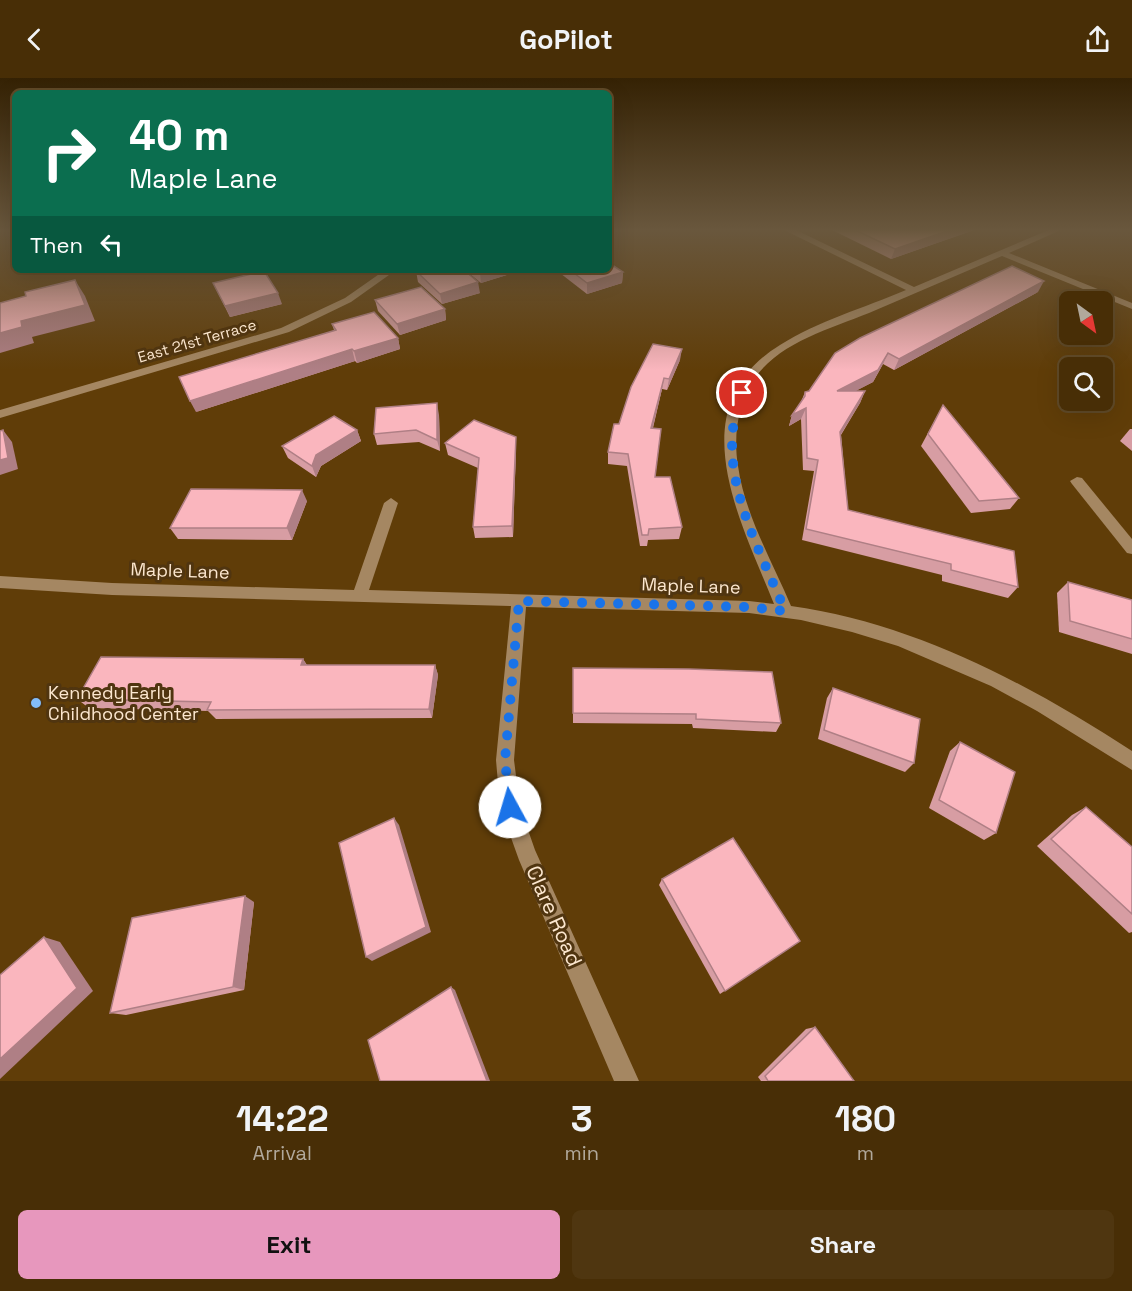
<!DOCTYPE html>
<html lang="en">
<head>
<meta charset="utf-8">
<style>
  :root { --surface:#482e06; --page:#4f3610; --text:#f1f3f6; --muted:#b1a89b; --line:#604a28; --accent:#e797bd }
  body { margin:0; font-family:"Space Grotesk",sans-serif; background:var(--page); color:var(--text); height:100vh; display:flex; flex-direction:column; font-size:22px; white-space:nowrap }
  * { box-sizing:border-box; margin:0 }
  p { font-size:20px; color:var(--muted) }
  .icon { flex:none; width:33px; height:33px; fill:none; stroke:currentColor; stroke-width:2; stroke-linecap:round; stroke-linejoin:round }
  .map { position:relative; height:1003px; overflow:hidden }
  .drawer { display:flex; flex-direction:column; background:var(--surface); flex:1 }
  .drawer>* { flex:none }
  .hud { position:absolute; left:12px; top:12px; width:600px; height:183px; border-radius:9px; box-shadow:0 6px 24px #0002,0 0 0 2px var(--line); background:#0b6e4f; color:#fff; overflow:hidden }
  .needle { width:39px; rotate:147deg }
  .tools { position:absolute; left:1059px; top:213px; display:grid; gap:12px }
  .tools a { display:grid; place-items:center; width:54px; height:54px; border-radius:9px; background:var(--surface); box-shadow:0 6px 24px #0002,0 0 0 2px var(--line); font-size:30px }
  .pin { position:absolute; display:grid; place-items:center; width:51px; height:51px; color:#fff; margin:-26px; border:3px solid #fff; border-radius:50%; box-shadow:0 2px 6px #0007 }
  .me { position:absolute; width:66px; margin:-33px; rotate:354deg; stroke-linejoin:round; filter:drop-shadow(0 0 4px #0008) }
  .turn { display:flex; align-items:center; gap:21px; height:126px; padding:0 18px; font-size:27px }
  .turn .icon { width:78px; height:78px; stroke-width:2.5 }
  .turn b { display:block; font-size:42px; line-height:51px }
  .then { display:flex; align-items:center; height:57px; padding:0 18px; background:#0003; gap:12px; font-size:22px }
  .eta { display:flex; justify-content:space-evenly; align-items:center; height:102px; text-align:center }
  .eta b { font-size:36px; font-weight:700; line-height:42px }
  .action { display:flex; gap:12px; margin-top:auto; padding:12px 18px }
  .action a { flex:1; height:69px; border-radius:9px; background:var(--accent); color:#111; font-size:24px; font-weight:700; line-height:69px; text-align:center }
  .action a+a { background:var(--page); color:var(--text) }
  header { display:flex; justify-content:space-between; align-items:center; height:78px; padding:0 18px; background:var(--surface); font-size:27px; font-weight:700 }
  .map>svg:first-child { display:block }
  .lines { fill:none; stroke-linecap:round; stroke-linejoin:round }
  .minor { fill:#a58762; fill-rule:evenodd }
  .wall { fill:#d79da3 }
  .shaded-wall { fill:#af7f85 }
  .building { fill:#fab6be; stroke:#af7f85; stroke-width:1.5 }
  .route { stroke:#1a73e8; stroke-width:10; stroke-dasharray:0 18 }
  .poi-dot { fill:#82bcfa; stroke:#503510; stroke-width:2 }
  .labels { text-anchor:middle; stroke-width:6; stroke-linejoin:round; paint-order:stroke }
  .far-street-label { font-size:15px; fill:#fce7cf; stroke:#503510 }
  .street-label { font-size:18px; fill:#fce7cf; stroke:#503510 }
  .poi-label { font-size:18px; fill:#fce7cf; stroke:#503510; text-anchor:start }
  .near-street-label { font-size:21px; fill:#fce7cf; stroke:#503510 }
</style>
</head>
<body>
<header><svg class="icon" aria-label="back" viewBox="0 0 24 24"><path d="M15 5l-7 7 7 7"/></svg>GoPilot<svg class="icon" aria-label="share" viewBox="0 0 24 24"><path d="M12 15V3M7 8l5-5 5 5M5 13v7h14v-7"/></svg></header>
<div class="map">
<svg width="1132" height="1003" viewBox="0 0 1132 1003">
  <rect width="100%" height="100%" fill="#603d08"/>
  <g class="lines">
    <g class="minor">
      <path d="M782 151H794L914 209 1051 151H1063L1009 175 1132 225V231L1002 178C960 196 918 214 876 232 837 249 785 261 757 297 738 321 733 358 738 388 745 437 772 483 791 528 914 545 1029 606 1132 673V692L1037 633 991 608 898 568 852 554 801 542 749 535 526 529 514 682 520 729 535 772 639 1003H614L519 782 500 729 496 682 511 528 112 517 0 510V498L112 505 354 512 384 425 391 420 398 425 369 512 749 523 774 526C741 443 678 330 780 267 818 243 864 230 906 212Z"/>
      <path d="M385 192H396L351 224 289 254 0 340V332L281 250 345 220Z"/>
      <path d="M1077 399 1082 400 1132 461V476L1127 475 1072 406 1070 403Z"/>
    </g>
  </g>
  <g class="wall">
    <path d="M830 151H977L891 181Z"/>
    <path d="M465 192H523L481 205Z"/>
    <path d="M556 192H609L623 194 622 205 587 216Z"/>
    <path d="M416 193 480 215 442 226 418 204Z"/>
    <path d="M213 205 282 226 230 239Z"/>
    <path d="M1038 214 894 292 883 286 873 304 855 313H865L860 325 841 357 848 432 1018 509 1008 520 942 503V497L802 462 814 393 803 392 801 341 789 348 792 337 801 324 805 314 809 313 835 275Z"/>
    <path d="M375 222 445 231 446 242 400 257 378 233Z"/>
    <path d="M332 246 398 260 400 271 357 285 355 283 196 334 334 252Z"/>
    <path d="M680 282 667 312 662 311 653 350 655 399 682 449 679 461 648 462 647 468H640L627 388 608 386V374L619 346Z"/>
    <path d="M943 327 1019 420 1010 431 971 435 921 368Z"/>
    <path d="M439 337 440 373 419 364 377 367 374 356Z"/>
    <path d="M1130 351H1132V373L1120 363Z"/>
    <path d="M357 352 361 363 321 388 316 399 288 380 282 368Z"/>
    <path d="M445 365 516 371 513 459 475 460 473 449 478 390 448 377Z"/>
    <path d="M307 423 292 462 178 461 170 450Z"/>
    <path d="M1068 504 1132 522V576L1059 554 1057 515Z"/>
    <path d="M303 581 307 587H435L438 597 432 640 216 641 208 633 89 630 77 621Z"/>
    <path d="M573 590 781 645 776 654 693 650 692 646 573 645Z"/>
    <path d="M833 610 914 685 905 694 818 661 827 620Z"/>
    <path d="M960 664 996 755 984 762 929 730 950 673Z"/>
    <path d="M1086 729 1132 769V854L1129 855 1037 768 1072 737Z"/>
    <path d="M662 801 800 863 720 916 659 807Z"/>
    <path d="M254 824 244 912 126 937 110 935Z"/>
    <path d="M815 949 854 1003H761L758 999 806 951Z"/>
  </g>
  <g class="shaded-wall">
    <path d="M953 151H977L891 181 895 171Z"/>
    <path d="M487 192H523L481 205 480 194Z"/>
    <path d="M623 194 622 205 587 216V205Z"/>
    <path d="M75 202 85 218 95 243 32 259 34 265 0 275V255Z"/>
    <path d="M1044 203 1038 214 894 292 899 281Z"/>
    <path d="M478 204 480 215 442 226 440 216Z"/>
    <path d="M278 215 282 226 230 239 225 228Z"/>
    <path d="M445 231 446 242 400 257 397 246Z"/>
    <path d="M398 260 400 271 357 285 354 273Z"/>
    <path d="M352 271 355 283 196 334 190 323Z"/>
    <path d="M682 271 680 282 667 312 669 301Z"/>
    <path d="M888 275 883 286 873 304 833 325 837 313Z"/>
    <path d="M664 300 662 311 650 361 651 350Z"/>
    <path d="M865 313 860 325 835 366 840 354Z"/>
    <path d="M437 325 439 337 440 373 437 362Z"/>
    <path d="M806 330 801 341 789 348 792 337Z"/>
    <path d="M3 352 12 364 18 391 0 397V382Z"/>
    <path d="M357 352 361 363 321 388 316 399 312 388 316 377Z"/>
    <path d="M516 359V371L513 459 512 448Z"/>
    <path d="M302 412 307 423 292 462 287 450Z"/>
    <path d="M303 581 309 591 301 587Z"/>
    <path d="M435 587 438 597 432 640 429 631Z"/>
    <path d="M394 740 399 747 431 854 372 883 366 879Z"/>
    <path d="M245 818 254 824 244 912 233 909Z"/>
    <path d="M44 859 60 864 93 913 0 1001V981Z"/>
    <path d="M451 909 455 912 490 1003H487Z"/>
  </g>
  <g class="building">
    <path d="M853 151H953L895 171Z"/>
    <path d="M609 185 623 194 587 205 570 192H609Z"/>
    <path d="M1012 188 1044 203 899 281 888 275 878 292 837 313H865L840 354 848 432 1014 473 1018 509 951 492V486L806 451 818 382 807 380 806 330 792 337 805 318V314L809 313 835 275 860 260Z"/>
    <path d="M420 192H464L478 204 440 216 416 193Z"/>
    <path d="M264 193 278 215 225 228 213 205Z"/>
    <path d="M75 202 85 227 21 243 22 249 0 255V225L26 218 25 214Z"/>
    <path d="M421 209 445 231 397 246 375 222Z"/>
    <path d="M374 234 398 260 354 273 352 271 190 323 179 299 336 252 332 246Z"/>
    <path d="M653 266 682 271 669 301 664 300 651 350 661 351 655 399H670L682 449 649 451 648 457H642L628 376 608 374 614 346H619L631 309Z"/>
    <path d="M437 325V362L416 352 374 356 376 330Z"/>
    <path d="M943 327 1019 420 979 423 928 356Z"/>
    <path d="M334 338 357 352 316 377 312 388 282 368Z"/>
    <path d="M474 342 516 359 512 448 473 449 479 380 445 365Z"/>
    <path d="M3 352 8 380 0 382V353Z"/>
    <path d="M191 411 302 412 287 450H170Z"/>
    <path d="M1068 504 1132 522V561L1070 543Z"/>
    <path d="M101 579 303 581 301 587H435L429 631 207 632 211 624 77 621Z"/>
    <path d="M573 590 689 591 772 594 781 645 696 641V636L573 635Z"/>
    <path d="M833 610 920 641 914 685 824 652Z"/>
    <path d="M960 664 1015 694 996 755 939 722Z"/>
    <path d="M1086 729 1132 769V836L1051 761Z"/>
    <path d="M394 740 426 849 366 879 339 765Z"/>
    <path d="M733 760 800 863 725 913 662 801Z"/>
    <path d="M245 818 233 909 110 935 132 840Z"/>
    <path d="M44 859 77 910 0 981V897Z"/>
    <path d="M451 909 487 1003H380L368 962Z"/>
    <path d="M815 949 854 1003H768L765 998Z"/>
  </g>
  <linearGradient id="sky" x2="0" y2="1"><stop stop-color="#352204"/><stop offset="0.52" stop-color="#69573d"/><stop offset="1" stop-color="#69573d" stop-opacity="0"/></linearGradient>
  <rect width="1132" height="292" fill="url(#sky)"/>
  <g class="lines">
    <path class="route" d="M510 729 505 682 519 523 748 529 785 533C757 464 712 390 742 315"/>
  </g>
  <circle class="poi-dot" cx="36" cy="625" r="6"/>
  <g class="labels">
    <g class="far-street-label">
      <text transform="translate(197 263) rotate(-16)" y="5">East 21st Terrace</text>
    </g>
    <g class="street-label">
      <text transform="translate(180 493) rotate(2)" y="6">Maple Lane</text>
      <text transform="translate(691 508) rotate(2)" y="6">Maple Lane</text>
    </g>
    <g class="poi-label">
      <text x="48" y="621">Kennedy Early<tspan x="48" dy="21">Childhood Center</tspan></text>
    </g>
    <g class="near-street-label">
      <text transform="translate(554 838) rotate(66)" y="7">Clare Road</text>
    </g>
  </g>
</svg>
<div class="tools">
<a><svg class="needle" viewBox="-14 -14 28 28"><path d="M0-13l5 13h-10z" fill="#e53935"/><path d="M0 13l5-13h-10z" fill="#b1a89b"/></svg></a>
<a><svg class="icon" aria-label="search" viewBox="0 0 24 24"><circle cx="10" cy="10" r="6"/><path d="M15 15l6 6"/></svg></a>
</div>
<div class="pin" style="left:742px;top:315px;background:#d93025"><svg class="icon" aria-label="arrive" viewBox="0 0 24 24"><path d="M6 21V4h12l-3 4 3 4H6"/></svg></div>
<svg class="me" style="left:510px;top:729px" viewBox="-20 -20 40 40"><circle r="19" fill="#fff"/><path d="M0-13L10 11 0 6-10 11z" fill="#1a73e8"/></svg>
<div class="hud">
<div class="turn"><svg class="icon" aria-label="right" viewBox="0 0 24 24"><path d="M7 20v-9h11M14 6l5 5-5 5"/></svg><div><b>40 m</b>Maple Lane</div></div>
<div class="then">Then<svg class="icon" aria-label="left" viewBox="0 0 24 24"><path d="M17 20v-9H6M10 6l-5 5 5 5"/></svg></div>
</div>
</div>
<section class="drawer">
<div class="eta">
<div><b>14:22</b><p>Arrival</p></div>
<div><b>3</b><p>min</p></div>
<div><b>180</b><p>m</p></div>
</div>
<div class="action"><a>Exit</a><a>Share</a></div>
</section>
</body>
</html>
